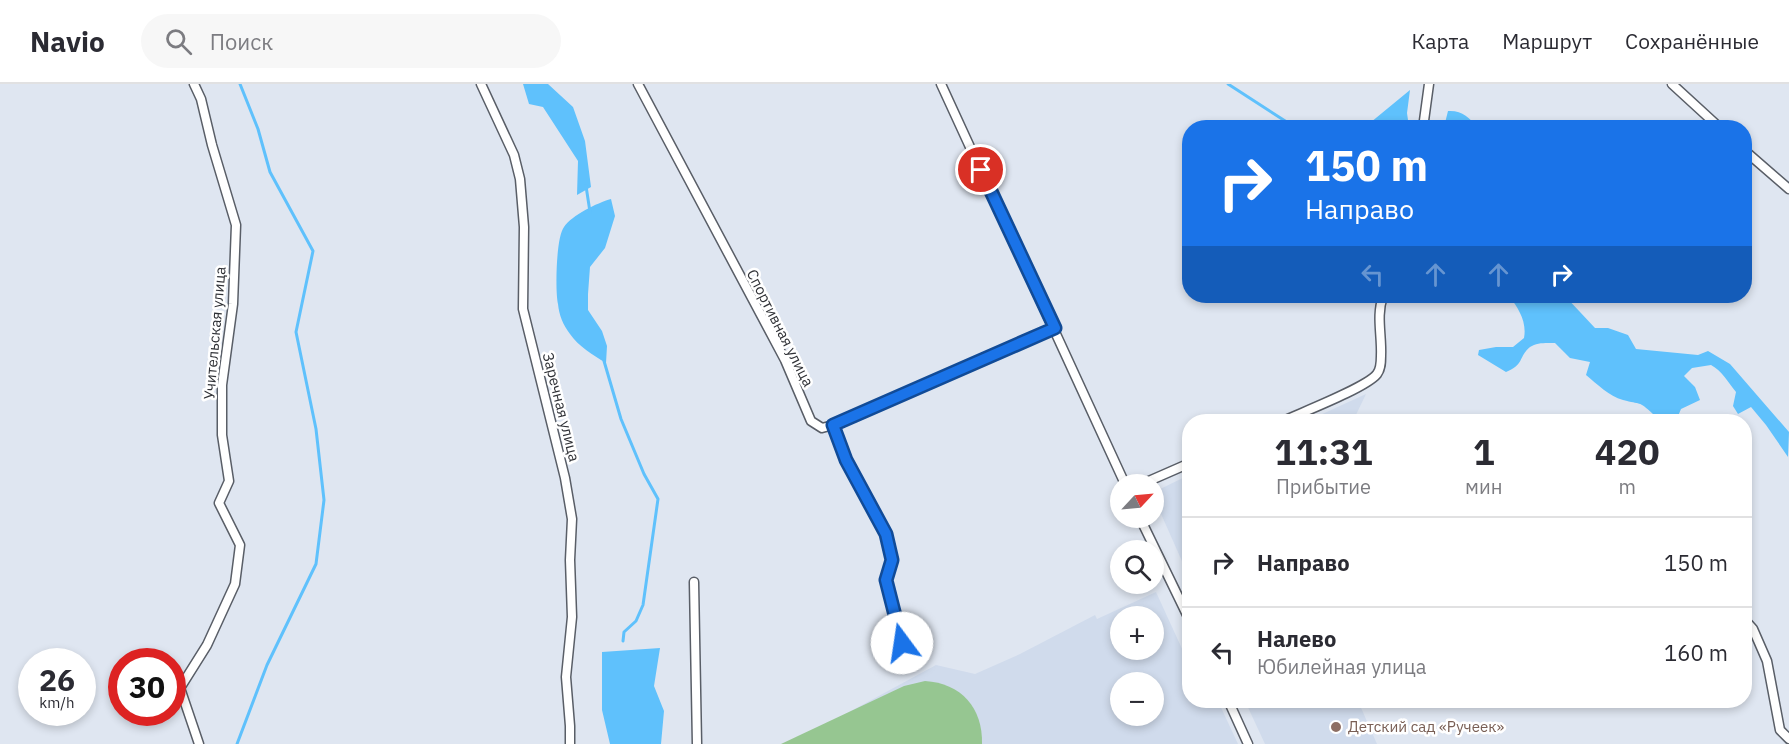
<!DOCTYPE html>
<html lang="ru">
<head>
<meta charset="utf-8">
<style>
  :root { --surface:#fff; --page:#f7f7f7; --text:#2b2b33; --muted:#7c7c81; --line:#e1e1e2 }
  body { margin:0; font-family:"IBM Plex Sans",sans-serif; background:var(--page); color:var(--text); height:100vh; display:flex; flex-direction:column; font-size:22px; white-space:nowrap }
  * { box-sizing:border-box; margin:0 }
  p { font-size:20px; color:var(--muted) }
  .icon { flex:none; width:33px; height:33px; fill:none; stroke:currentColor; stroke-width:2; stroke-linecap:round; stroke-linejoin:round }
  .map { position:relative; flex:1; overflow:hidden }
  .details { position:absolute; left:1182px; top:330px; width:570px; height:294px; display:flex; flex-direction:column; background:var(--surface); border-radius:24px; box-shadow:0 3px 9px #0003 }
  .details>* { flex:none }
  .hud { position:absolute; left:1182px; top:36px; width:570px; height:183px; border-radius:24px; box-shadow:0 3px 9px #0003; background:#1a73e8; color:#fff; overflow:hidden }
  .needle { width:39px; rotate:64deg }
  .fabs { position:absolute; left:1110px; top:390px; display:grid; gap:12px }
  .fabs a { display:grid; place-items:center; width:54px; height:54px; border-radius:50%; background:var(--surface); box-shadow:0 3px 9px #0003; font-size:30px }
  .speed { position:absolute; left:18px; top:564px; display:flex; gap:12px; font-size:30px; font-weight:700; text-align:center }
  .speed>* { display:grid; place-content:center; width:78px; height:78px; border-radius:50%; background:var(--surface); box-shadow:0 3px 9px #0003; line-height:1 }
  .speed small { font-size:15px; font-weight:400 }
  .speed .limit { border:9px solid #d22; background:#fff; color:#111 }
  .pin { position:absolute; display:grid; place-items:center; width:51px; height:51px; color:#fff; margin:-26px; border:3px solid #fff; border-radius:50%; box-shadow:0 2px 6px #0007 }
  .me { position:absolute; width:66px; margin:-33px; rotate:346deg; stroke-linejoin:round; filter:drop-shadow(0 0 4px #0008) }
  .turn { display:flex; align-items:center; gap:21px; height:126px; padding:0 24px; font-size:27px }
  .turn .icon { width:78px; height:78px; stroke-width:2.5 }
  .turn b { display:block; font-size:42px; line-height:51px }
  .lanes { display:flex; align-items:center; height:57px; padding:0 24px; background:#0003; justify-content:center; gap:30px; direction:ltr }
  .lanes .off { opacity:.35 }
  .eta { display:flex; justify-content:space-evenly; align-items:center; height:102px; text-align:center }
  .eta b { font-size:36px; font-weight:800; line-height:42px }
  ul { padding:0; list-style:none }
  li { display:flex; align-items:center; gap:18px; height:90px; padding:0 24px; border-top:2px solid var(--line) }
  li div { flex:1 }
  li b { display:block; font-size:22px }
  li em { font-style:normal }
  header { display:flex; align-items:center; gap:36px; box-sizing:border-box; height:84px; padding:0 30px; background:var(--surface); border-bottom:2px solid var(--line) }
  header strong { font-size:28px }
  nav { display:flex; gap:33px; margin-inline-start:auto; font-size:21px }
  .search { width:420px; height:54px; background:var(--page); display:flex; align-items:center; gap:15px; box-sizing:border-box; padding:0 21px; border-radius:33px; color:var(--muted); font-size:22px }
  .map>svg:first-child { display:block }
  .built { fill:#d0dbec; fill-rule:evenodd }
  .green { fill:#96c691 }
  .water { fill:#5fc1fc }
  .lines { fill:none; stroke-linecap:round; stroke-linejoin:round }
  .stream { stroke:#5fc1fc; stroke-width:3 }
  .street-casing { stroke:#595e67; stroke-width:11 }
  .street { stroke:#fff; stroke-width:8 }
  .route-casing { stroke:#114b97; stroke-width:15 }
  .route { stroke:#1a73e8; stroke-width:10 }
  .education-dot { fill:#8d6e63; stroke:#fff; stroke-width:2 }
  .labels { text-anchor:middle; stroke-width:5; stroke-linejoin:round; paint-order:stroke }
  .street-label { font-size:15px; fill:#2f3136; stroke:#fff }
  .education-label { font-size:15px; fill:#785e54; stroke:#fff; text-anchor:start }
</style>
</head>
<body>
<header>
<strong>Navio</strong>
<div class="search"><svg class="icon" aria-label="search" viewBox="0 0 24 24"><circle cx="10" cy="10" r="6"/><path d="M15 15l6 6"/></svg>Поиск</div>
<nav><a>Карта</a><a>Маршрут</a><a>Сохранённые</a></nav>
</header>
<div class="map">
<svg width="1789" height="660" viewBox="0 0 1789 660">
  <rect width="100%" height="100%" fill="#dfe6f1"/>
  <g class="built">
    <path d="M1366 310 1353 337H1307Z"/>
    <path d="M1189 391V493L1154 414V408Z"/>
    <path d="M1156 508 1189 580 1190 616 1218 617 1238 660H790L936 581 975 590 1020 570 1095 531 1097 535ZM1120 532H1154V566H1120ZM1120 598H1154V632H1120Z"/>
    <path d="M1245 617H1358L1377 660H1265Z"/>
  </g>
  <path class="green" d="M925 597C961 599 983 624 982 660H781L904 602Z"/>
  <g class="water">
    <path d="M523 0H548L573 23 585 57 591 103 577 111 578 77 543 23 529 20Z"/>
    <path d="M1410 6 1407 29 1409 43H1365Z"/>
    <path d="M1448 27C1462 26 1469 34 1478 43H1444Z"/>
    <path d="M611 115 615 132 605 164 590 183 588 210V226L602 247 607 262 606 279C593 271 578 262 570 250 563 241 559 231 558 220 555 207 556 153 564 143 572 131 597 119 611 115Z"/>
    <path d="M1509 212H1565L1595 244H1608L1628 251 1636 265 1698 271 1708 267 1730 280 1789 348 1788 373 1766 341 1751 323 1738 330 1733 322 1736 308C1728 298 1722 287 1711 281L1692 284 1684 292 1695 303 1700 316 1681 325 1676 337 1654 338 1653 330C1638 316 1641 321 1623 316 1609 312 1597 300 1586 291L1590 278 1570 274 1555 259C1547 259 1537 258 1530 263 1518 273 1525 280 1506 288L1478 271 1479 266 1496 263H1513L1524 254C1527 238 1519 225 1509 212Z"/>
    <path d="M660 564 654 602 664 627 661 660H610L602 626V568Z"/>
  </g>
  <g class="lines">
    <g class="stream">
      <path d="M1228 0 1296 44"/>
      <path d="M586 102 590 128"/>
      <path d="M604 277 621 335 644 390 658 415 643 521 636 537 624 548 623 557"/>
      <path d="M237 660 267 581 316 480 324 416 316 345 296 248 313 167 270 88 258 45 240 0"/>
    </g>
    <g class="street-casing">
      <g id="street">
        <path d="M194 0 201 15 212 61 236 141 233 220 222 301V351L229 397 219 419 240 461 235 500 207 561 180 604 199 660"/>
        <path d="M481 0 514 71 520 95 524 143 523 225 565 394 572 435 570 476 572 533 566 593 570 642V660"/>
        <path d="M638 0 785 276 811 337 822 344 833 341 1055 244"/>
        <path d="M941 0 1125 400"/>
        <path d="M1672 0 1720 44"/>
        <path d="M1423 44 1429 0"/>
        <path d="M1744 66 1789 105"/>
        <path d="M1281 338C1300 329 1366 304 1377 290 1381 285 1381 278 1381 272 1382 251 1376 232 1383 212"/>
        <path d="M833 341 846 376 886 450 893 476 886 496 902 559"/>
        <path d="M1142 400 1190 379"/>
        <path d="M1140 434 1190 537"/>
        <path d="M694 498 697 660"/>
        <path d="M1744 535 1753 545 1767 577 1780 646 1789 655"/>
        <path d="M1228 616 1248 660"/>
      </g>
    </g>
    <use href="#street" class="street"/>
  </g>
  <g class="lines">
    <g class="route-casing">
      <path id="route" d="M902 559 886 496 892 476 886 450 846 376 833 341 1055 244 981 86"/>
    </g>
    <use href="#route" class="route"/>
  </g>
  <circle class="education-dot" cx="1336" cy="643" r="6"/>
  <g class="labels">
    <g class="street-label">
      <text transform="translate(780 244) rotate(63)" y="5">Спортивная улица</text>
      <text transform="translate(215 249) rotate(-85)" y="5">Учительская улица</text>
      <text transform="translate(561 323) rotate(76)" y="5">Заречная улица</text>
    </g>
    <g class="education-label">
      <text x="1348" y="648">Детский сад «Ручеек»</text>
    </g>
  </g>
</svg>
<div class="fabs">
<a><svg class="needle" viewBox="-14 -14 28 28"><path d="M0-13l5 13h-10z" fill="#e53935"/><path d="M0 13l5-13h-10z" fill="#7c7c81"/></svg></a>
<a><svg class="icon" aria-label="search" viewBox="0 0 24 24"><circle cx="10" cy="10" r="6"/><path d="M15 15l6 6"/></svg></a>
<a>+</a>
<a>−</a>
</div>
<div class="speed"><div>26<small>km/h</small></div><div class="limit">30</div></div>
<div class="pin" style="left:981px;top:86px;background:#d93025"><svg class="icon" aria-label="arrive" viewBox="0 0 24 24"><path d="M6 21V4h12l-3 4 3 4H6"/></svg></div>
<svg class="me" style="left:902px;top:559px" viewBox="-20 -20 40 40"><circle r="19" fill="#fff"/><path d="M0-13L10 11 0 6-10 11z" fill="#1a73e8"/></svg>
<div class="hud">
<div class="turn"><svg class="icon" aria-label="right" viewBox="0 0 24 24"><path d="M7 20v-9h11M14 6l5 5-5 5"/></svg><div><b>150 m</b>Направо</div></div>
<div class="lanes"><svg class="icon off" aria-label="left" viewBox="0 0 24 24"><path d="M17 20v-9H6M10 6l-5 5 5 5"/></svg><svg class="icon off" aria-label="ahead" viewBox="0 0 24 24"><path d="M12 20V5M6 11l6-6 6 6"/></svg><svg class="icon off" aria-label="ahead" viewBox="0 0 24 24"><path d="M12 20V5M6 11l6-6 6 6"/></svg><svg class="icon" aria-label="right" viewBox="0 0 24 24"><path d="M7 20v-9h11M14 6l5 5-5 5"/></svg></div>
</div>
<section class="details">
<div class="eta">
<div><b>11:31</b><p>Прибытие</p></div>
<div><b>1</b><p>мин</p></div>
<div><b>420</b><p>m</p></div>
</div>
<ul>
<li><svg class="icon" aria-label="right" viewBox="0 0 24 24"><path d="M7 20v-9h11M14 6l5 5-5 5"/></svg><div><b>Направо</b></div><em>150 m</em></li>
<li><svg class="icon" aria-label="left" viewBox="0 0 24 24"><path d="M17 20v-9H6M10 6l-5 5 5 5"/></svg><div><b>Налево</b><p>Юбилейная улица</p></div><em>160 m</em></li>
</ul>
</section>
</div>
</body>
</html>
